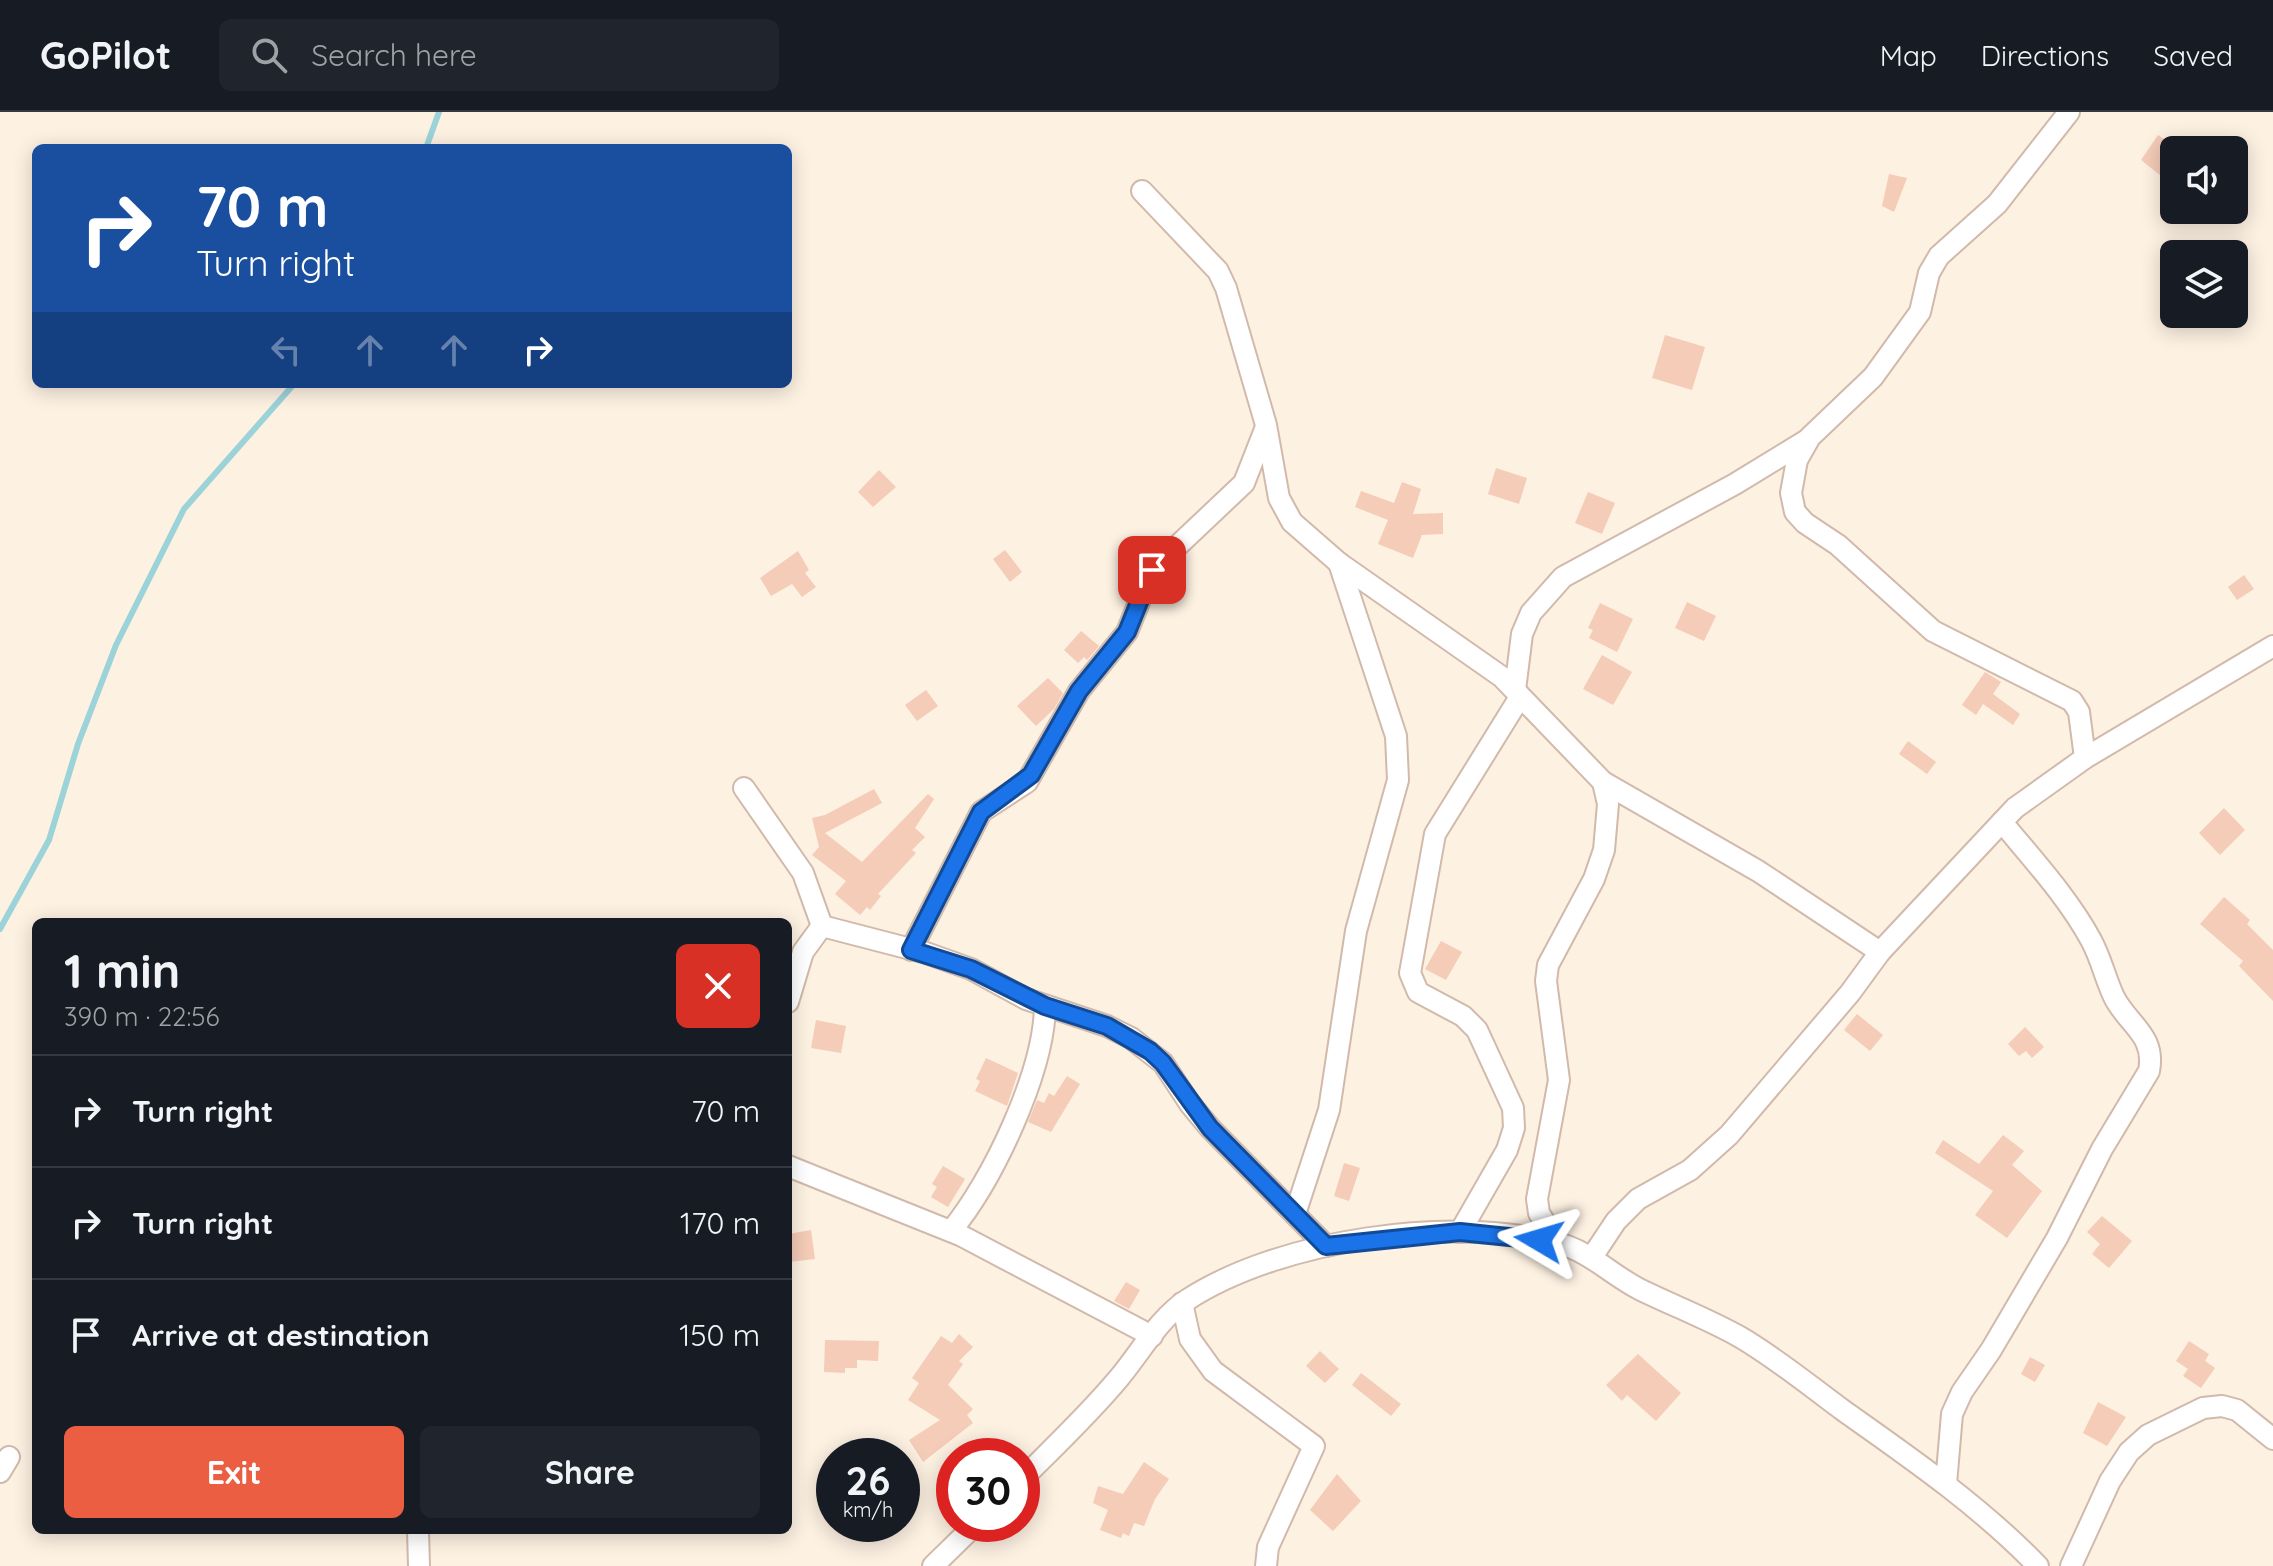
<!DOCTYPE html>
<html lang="en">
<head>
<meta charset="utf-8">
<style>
  :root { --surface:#171b24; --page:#20242c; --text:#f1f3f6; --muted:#9ea1a6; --line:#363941; --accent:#ec5e41 }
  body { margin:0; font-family:Quicksand,sans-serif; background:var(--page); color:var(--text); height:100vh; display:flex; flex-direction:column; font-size:30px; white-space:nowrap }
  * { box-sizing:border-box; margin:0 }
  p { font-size:26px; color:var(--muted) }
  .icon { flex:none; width:44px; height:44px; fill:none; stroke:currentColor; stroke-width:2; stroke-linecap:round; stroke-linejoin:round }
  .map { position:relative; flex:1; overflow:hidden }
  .side { position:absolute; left:32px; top:806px; width:760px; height:616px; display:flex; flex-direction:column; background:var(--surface); border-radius:12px; box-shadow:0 4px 20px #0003 }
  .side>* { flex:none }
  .banner { position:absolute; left:32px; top:32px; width:760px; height:244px; border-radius:12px; box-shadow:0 4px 20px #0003; background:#1a4fa0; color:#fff; overflow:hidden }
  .controls { position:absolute; left:2160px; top:24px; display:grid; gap:16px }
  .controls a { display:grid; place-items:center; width:88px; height:88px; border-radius:12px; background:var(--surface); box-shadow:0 4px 20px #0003; font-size:40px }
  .speed { position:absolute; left:816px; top:1326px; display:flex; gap:16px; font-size:40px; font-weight:700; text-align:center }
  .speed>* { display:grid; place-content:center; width:104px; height:104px; border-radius:50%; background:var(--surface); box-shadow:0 4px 20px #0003; line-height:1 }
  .speed small { font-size:20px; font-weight:400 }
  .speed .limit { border:12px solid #d22; background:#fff; color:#111 }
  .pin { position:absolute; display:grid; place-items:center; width:68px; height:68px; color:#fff; margin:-34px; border-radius:16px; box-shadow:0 4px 12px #0006 }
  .me { position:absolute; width:88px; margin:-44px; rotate:277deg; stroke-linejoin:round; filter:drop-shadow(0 0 6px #0008) }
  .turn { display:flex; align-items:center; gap:28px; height:168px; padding:0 32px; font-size:36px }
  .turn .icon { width:104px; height:104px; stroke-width:2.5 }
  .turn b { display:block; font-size:56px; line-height:68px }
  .lanes { display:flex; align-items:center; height:76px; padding:0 32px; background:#0003; justify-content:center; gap:40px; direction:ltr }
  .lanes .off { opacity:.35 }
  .round { display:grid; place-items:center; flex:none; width:84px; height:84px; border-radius:12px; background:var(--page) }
  .summary { display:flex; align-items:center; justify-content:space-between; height:136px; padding:0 32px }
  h1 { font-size:48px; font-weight:800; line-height:60px }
  .primary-button { display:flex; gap:16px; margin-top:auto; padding:16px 32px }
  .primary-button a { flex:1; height:92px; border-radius:12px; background:var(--accent); color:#fff; font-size:32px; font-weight:800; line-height:92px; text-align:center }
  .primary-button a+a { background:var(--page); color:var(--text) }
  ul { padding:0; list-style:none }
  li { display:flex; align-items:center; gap:24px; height:112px; padding:0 32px; border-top:2px solid var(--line) }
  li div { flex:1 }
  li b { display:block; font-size:30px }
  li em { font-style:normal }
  header { display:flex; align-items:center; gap:48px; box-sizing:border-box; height:112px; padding:0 40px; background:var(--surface); border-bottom:2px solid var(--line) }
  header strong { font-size:38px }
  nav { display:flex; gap:44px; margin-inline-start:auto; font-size:28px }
  .search { width:560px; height:72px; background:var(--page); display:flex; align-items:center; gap:20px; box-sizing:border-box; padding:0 28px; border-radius:12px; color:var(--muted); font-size:30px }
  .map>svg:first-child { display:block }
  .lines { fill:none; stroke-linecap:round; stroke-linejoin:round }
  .stream { stroke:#9bd3d9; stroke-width:6 }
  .building { fill:#f4ccb8 }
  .street-casing { stroke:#d1b9ab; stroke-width:24 }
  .street { stroke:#fff; stroke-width:20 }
  .route-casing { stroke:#114b97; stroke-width:20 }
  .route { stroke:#1a73e8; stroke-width:14 }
</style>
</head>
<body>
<header>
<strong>GoPilot</strong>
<div class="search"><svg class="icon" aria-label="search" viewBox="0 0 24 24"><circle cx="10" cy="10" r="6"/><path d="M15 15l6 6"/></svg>Search here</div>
<nav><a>Map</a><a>Directions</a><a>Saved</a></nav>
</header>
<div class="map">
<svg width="2273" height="1454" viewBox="0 0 2273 1454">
  <rect width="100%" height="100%" fill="#fdf1e2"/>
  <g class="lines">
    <g class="stream">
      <path d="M426 36 439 0"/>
      <path d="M0 817 49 728 78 632 116 533 184 397 294 272"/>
    </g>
  </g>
  <g class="building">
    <path d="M2158 23 2179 37 2174 38V57L2166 68 2141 48Z"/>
    <path d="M1889 62 1907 66 1894 100 1882 94Z"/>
    <path d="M1665 223 1705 235 1692 278 1652 266Z"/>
    <path d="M1496 356 1527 366 1519 392 1488 382Z"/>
    <path d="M879 358 896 375 873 395 858 380Z"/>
    <path d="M1402 370 1421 377 1413 402 1443 401V422L1422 423 1413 446 1378 432 1388 408 1355 395 1361 379 1394 391Z"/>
    <path d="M1588 380 1615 391 1602 422 1575 411Z"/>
    <path d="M1005 438 1022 460 1010 470 993 447Z"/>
    <path d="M798 439 809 458 805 461 816 475 802 485 792 472 771 484 760 466Z"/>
    <path d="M2244 463 2254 477 2237 488 2228 475Z"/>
    <path d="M1687 490 1716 504 1704 529 1675 516Z"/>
    <path d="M1600 491 1633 507 1617 540 1589 526 1593 518 1588 516Z"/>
    <path d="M1081 519 1099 534 1087 548 1084 545 1078 551 1064 538Z"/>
    <path d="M1602 543 1632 560 1613 593 1583 577Z"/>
    <path d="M1985 560 2001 570 1993 582 2020 602 2013 613 1983 592 1976 603 1962 593Z"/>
    <path d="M1048 566 1063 581 1054 597 1036 614 1017 594Z"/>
    <path d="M926 578 938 594 917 609 905 593Z"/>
    <path d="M1908 629 1936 650 1927 662 1899 642Z"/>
    <path d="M874 677 882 691 825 721 862 750 928 682 934 687 915 716 925 725 912 738 916 741 878 782 881 784 870 798 867 795 860 803 835 782 846 769 812 743 819 735 812 706 825 703Z"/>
    <path d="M2224 696 2245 718 2220 743 2199 721Z"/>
    <path d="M2224 785 2250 808 2247 812 2273 838V889L2239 854 2243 849 2200 812Z"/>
    <path d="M1441 829 1462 840 1446 868 1425 857Z"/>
    <path d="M1857 902 1883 923 1870 939 1844 918Z"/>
    <path d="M816 908 846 914 841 941 811 936Z"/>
    <path d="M2025 915 2044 935 2032 946 2026 939 2019 944 2008 932Z"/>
    <path d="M986 946 1018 961 1007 994 975 979 980 969 976 967Z"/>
    <path d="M1067 964 1080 972 1051 1020 1028 1010 1037 988 1044 991 1049 981 1054 984Z"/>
    <path d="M2003 1023 2024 1039 2012 1053 2042 1079 2007 1126 1975 1103 1993 1079 1935 1041 1943 1028 1979 1052Z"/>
    <path d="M1344 1051 1360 1056 1349 1089 1334 1084Z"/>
    <path d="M943 1054 965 1067 948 1095 931 1085 937 1075 932 1072Z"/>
    <path d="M2102 1104 2132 1129 2109 1156 2092 1142 2100 1132 2087 1120Z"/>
    <path d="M811 1118 815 1147 789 1150 788 1122Z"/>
    <path d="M1126 1170 1140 1178 1129 1197 1114 1189Z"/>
    <path d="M959 1222 973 1235 959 1249 963 1252 948 1273 973 1297 967 1303 973 1311 923 1350 909 1328 940 1308 908 1288 919 1271 912 1266 941 1224 952 1231Z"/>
    <path d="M825 1228 879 1229 878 1249 857 1248V1256H845V1261L824 1260Z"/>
    <path d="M2189 1229 2209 1242 2205 1249 2215 1256 2201 1276 2183 1264 2188 1257 2176 1249Z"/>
    <path d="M1320 1239 1339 1257 1325 1271 1306 1254Z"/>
    <path d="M1638 1242 1681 1281 1656 1309 1627 1283 1622 1289 1606 1273Z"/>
    <path d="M2030 1245 2045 1253 2035 1270 2021 1262Z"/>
    <path d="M1361 1261 1401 1292 1391 1304 1352 1273Z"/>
    <path d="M2098 1290 2126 1305 2107 1334 2083 1321Z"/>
    <path d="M1144 1350 1169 1367 1155 1387 1144 1414 1134 1411 1129 1424 1123 1421 1121 1426 1100 1418 1108 1398 1093 1391 1098 1374 1123 1382Z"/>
    <path d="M1337 1362 1361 1389 1333 1419 1310 1398Z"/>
  </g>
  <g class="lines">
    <g class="street-casing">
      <g id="street">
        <path d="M2069 0 1997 92 1939 144 1929 161 1920 200 1873 265 1810 325 1797 348 1791 381 1795 400 1805 411 1838 433 1933 519 2072 589 2079 600 2085 646"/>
        <path d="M1142 79 1218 159 1226 176 1266 313 1279 386 1292 410 1339 451 1502 565 1603 670 1608 692 1604 738 1594 767 1548 853 1546 869 1559 968 1537 1087 1539 1101 1557 1131"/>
        <path d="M1515 578 1522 522 1531 501 1563 465 1735 372 1807 328"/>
        <path d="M1603 670 1758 759 1880 840"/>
        <path d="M744 676 803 761 822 814 926 841 971 857 1026 887 1107 914 1131 926 1163 951 1190 992 1210 1016 1326 1134"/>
        <path d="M911 838 981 700 1027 670 1079 579 1127 520 1152 458 1244 371 1266 315"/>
        <path d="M788 890 803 840 822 814"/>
        <path d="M788 1054 960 1123 1152 1224"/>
        <path d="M1295 1102 1329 998 1356 819 1398 668 1396 624 1339 451"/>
        <path d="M951 1119C993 1068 1044 960 1045 894"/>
        <path d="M1460 1120 1507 1038 1514 1016 1513 996 1477 918 1463 904 1418 880 1410 861 1435 722 1520 585"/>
        <path d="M1592 1145 1616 1109 1638 1087 1690 1058 1729 1023 1850 881 1880 840 2015 696 2085 646 2273 534"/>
        <path d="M1182 1191 1190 1227 1213 1259 1314 1334 1268 1435 1266 1454"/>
        <path d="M0 1360 9 1345"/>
        <path d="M1022 1367C1055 1334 1089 1302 1119 1266 1140 1241 1159 1206 1187 1188 1279 1128 1450 1103 1557 1131 1590 1139 1611 1163 1641 1178 1674 1194 1708 1207 1740 1225 1776 1246 1810 1274 1844 1299 1912 1347 1980 1394 2038 1454"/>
        <path d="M1946 1372 1952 1302 1962 1280 1991 1238 2057 1126 2102 1037 2149 959C2156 923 2128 913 2114 885 2105 866 2101 846 2091 828 2067 784 2033 748 2002 710"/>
        <path d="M418 1418 419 1454"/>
        <path d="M933 1454 976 1412"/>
        <path d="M2071 1454 2110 1369 2129 1340 2148 1323 2203 1296 2222 1294 2237 1298 2273 1327"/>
      </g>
    </g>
    <use href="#street" class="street"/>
  </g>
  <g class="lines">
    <g class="route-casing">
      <path id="route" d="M1152 458 1127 520 1079 579 1031 663 981 700 911 838 971 857 1045 894 1107 914 1150 939 1163 951 1210 1016 1326 1134 1460 1120 1539 1128"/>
    </g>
    <use href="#route" class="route"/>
  </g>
</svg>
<div class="controls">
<a><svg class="icon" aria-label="sound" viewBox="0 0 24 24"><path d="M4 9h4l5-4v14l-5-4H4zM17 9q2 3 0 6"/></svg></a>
<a><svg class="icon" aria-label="layers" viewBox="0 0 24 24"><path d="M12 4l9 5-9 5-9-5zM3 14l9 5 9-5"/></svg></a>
</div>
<div class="speed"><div>26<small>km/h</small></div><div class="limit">30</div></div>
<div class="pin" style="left:1152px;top:458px;background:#d93025"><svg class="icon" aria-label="arrive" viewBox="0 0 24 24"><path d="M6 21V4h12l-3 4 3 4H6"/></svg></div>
<svg class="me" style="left:1539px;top:1128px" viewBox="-20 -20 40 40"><path d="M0-17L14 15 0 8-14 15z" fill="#1a73e8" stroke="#fff" stroke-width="4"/></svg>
<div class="banner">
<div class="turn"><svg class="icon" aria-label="right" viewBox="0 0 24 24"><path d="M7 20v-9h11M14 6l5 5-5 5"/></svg><div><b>70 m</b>Turn right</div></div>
<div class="lanes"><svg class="icon off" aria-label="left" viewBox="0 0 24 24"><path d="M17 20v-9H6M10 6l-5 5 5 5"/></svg><svg class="icon off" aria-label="ahead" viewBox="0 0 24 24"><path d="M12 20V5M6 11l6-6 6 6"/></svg><svg class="icon off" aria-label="ahead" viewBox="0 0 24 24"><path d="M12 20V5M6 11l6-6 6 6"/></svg><svg class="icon" aria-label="right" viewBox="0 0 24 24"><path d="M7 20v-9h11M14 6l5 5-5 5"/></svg></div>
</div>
<section class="side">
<div class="summary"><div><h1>1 min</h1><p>390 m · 22:56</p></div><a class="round" style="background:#d93025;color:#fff"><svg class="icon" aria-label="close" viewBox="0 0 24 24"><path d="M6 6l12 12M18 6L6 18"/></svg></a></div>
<ul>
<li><svg class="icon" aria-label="right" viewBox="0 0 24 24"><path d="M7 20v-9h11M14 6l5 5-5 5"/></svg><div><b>Turn right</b></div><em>70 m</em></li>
<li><svg class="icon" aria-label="right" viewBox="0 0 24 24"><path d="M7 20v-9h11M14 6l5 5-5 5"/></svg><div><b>Turn right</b></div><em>170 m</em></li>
<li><svg class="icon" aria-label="arrive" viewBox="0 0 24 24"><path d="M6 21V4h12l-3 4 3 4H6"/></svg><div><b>Arrive at destination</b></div><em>150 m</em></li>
</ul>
<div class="primary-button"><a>Exit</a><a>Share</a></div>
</section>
</div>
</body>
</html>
